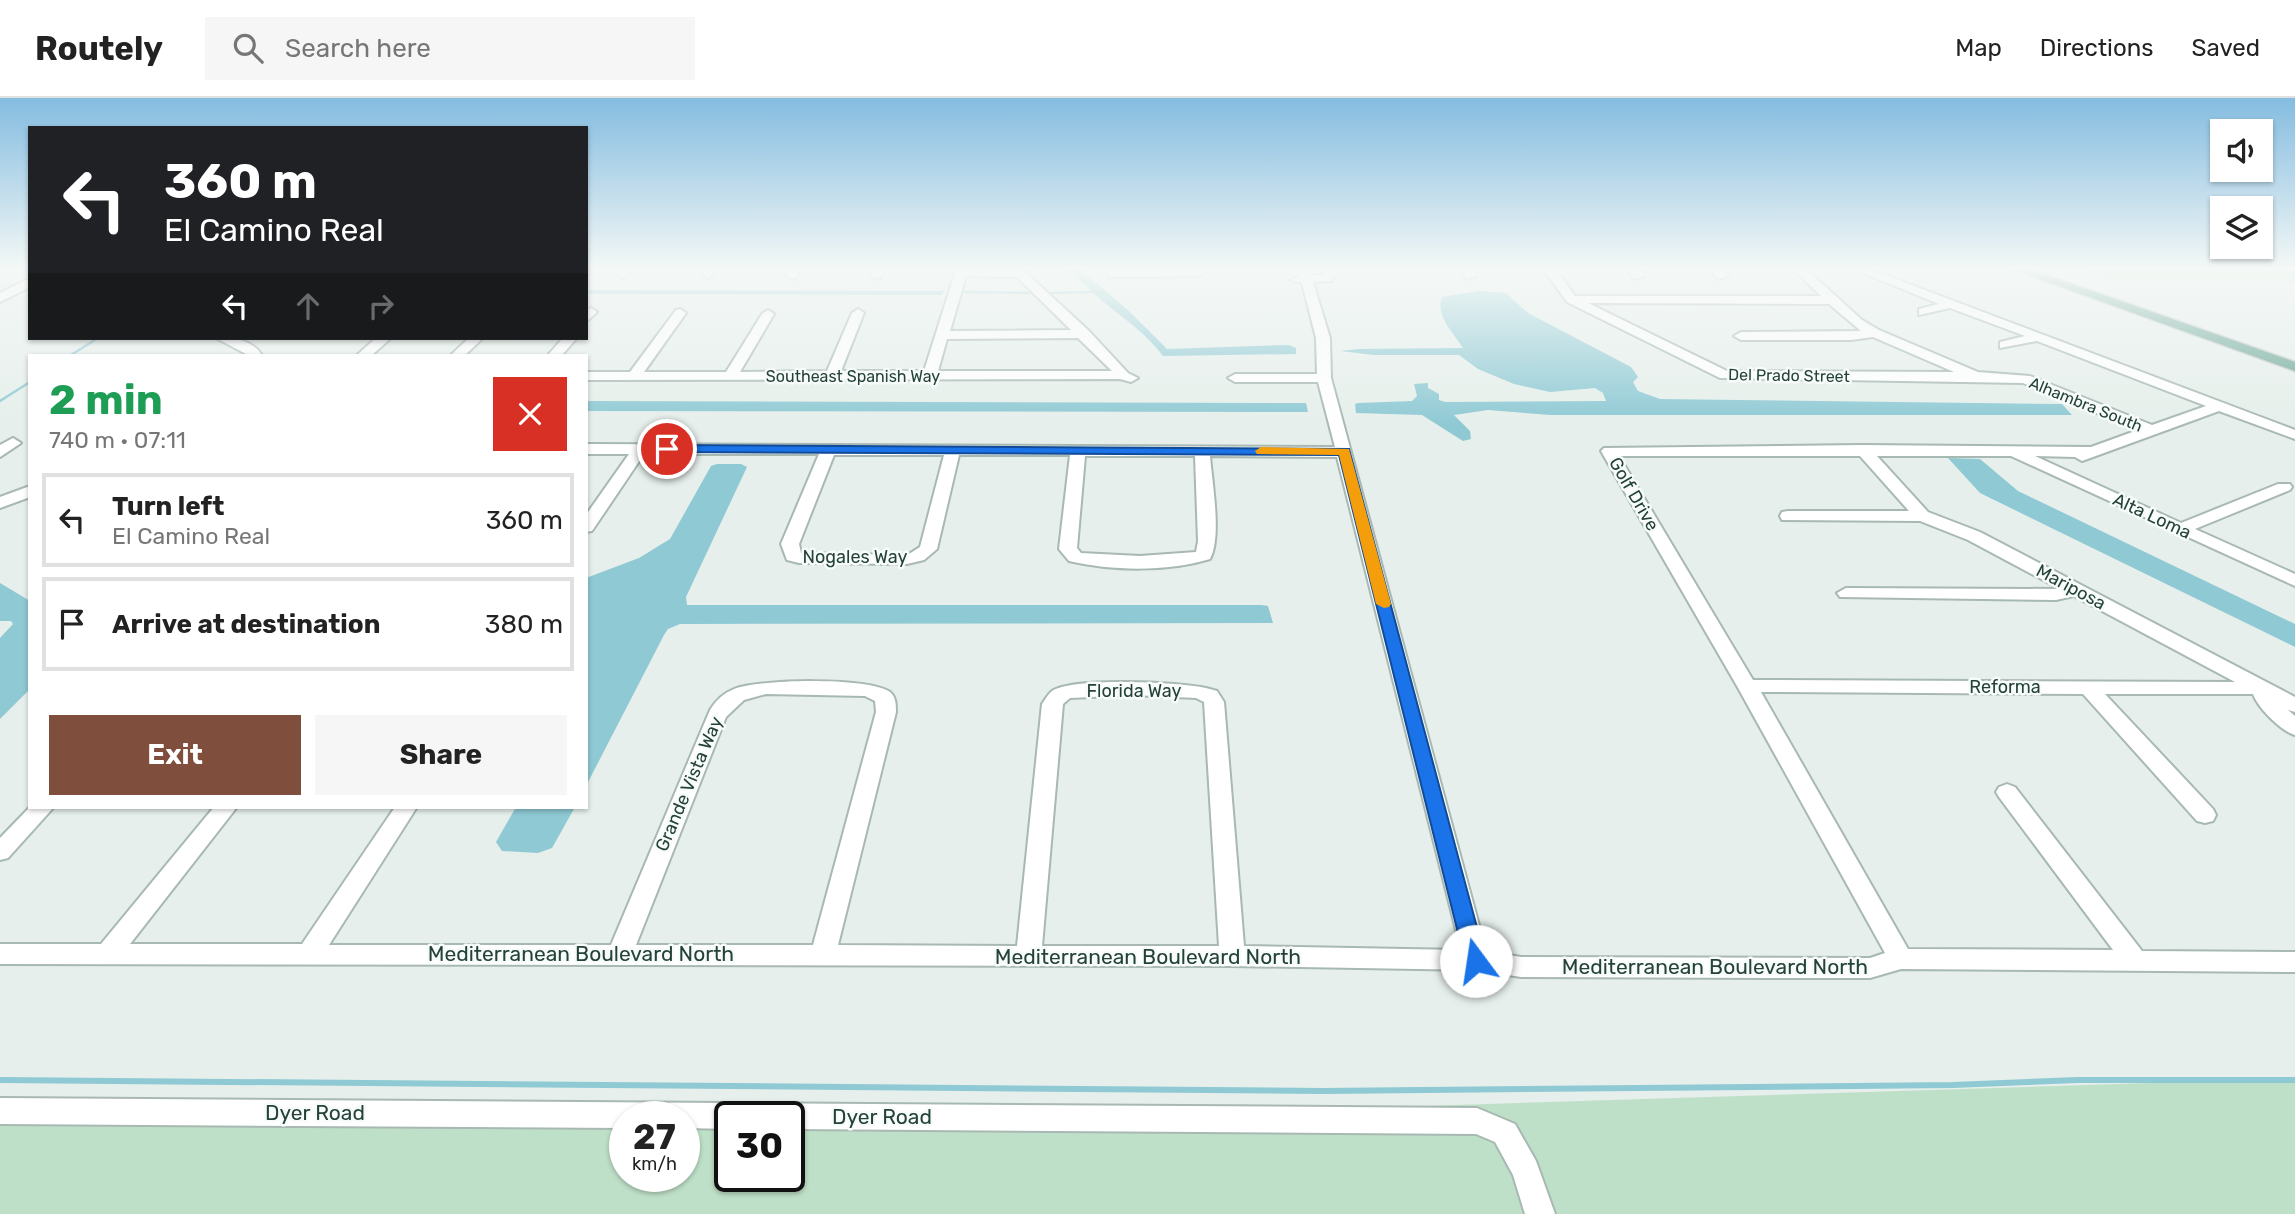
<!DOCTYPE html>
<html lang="en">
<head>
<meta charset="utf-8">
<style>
  :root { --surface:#fff; --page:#f6f6f6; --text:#222; --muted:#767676; --line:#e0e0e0; --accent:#804e3d }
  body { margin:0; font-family:Rubik,sans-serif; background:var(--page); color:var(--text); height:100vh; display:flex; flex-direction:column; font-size:26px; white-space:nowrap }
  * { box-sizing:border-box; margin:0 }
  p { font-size:23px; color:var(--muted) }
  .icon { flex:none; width:38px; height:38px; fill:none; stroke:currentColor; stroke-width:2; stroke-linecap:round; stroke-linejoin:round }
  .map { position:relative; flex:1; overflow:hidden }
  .side { position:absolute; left:28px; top:256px; width:560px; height:455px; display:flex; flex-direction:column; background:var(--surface); border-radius:0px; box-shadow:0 2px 5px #0004 }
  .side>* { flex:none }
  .top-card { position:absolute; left:28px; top:28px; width:560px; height:214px; border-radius:0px; box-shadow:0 2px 5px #0004; background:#202124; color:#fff; overflow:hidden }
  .controls { position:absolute; left:2210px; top:21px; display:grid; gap:14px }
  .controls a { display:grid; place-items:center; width:63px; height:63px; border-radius:0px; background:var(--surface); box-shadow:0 2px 5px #0004; font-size:35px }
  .speed { position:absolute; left:609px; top:1003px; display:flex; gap:14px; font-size:35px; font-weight:700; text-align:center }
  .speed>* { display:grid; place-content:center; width:91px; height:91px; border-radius:50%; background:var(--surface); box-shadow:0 2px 5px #0004; line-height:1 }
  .speed small { font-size:18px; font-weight:400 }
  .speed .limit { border:4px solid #111; border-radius:10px; background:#fff; color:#111 }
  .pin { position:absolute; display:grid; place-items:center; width:60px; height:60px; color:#fff; margin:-30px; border:4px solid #fff; border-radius:50%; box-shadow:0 2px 7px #0007 }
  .me { position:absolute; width:77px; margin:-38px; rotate:346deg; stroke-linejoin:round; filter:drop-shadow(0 0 5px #0008) }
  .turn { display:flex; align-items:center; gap:24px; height:147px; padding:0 21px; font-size:32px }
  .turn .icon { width:91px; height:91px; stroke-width:2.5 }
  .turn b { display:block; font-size:49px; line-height:60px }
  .lanes { display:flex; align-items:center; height:66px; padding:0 21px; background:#0003; justify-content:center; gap:35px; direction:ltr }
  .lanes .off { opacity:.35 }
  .round { display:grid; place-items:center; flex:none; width:74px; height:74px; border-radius:0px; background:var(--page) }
  .head { display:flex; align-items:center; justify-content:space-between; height:119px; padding:0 21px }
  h1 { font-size:42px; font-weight:700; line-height:52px; color:#1e9e55 }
  .cta { display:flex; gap:14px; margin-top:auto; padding:14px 21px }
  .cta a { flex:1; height:80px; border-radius:0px; background:var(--accent); color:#fff; font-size:28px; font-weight:700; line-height:80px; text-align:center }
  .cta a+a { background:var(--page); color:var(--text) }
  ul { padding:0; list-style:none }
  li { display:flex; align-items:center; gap:21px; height:94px; margin:0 14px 10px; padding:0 7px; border:4px solid var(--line); border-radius:0px }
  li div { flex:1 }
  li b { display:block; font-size:26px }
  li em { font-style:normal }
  header { display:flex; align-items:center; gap:42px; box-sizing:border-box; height:98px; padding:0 35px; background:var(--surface); border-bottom:2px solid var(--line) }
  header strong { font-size:33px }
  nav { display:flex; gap:38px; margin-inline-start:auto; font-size:24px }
  .search { width:490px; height:63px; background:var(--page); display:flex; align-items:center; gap:18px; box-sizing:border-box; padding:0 24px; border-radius:0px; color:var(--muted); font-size:26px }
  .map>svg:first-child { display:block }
  .green { fill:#bfe0c8; fill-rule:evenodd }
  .water { fill:#8ec9d4 }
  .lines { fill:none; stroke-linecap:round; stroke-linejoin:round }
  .stream-far1 { stroke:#8ec9d4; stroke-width:2.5 }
  .stream { stroke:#8ec9d4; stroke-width:6 }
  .minor-casing { stroke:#a8b8b2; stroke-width:4 }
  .major-casing { stroke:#c2cac8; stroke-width:3 }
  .minor { fill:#fff; fill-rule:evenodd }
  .major { fill:#6aa596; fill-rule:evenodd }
  .route { fill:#1a73e8; stroke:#114b97; stroke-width:2 }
  .slow { fill:#f59e0b }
  .labels { text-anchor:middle; stroke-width:5; stroke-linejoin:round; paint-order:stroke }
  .far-street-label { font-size:16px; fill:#24423a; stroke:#f7fbf9 }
  .street-label { font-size:18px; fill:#24423a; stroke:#f7fbf9 }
  .near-street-label { font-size:21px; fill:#24423a; stroke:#f7fbf9 }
</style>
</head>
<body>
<header>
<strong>Routely</strong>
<div class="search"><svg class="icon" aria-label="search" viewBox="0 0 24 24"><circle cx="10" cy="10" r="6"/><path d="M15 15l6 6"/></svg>Search here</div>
<nav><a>Map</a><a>Directions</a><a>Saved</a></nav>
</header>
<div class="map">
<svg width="2295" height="1116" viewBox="0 0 2295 1116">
  <rect width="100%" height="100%" fill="#e6efeb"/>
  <g class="green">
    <path d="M2085 172H2295V185L2274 179 2109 180Z"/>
    <path d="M2213 983H2295V1116H0V1021L1394 1009ZM625 1018H684V1078H625ZM730 1018H789V1078H730Z"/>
  </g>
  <g class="water">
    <path d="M1066 172H1081L1130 214 1167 251 1289 247 1296 250V256L1163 258C1143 231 1116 216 1092 194 1083 185 1077 178 1066 172Z"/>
    <path d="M586 192 944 193 942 197 586 196Z"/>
    <path d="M1479 193 1506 195 1528 215 1631 269 1638 279 1633 284 1638 293 1660 301 2062 306 2072 317H1550L1488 312 1454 317 1470 333 1471 341 1463 343 1422 317 1356 315 1355 306 1358 305 1412 303 1417 298 1414 286 1428 285V290L1439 296V302L1445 304 1606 303 1603 295 1595 290 1550 294 1514 286 1478 271 1459 257H1374L1340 253 1359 251 1463 250C1454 235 1435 218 1442 199Z"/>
    <path d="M586 303 1306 305 1308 314 586 313Z"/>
    <path d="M1948 360 1980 361 2018 393 2295 526V549L1980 395Z"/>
    <path d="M717 366H741L747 369 686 499 687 507H1261L1268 508 1273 525 680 526 668 531 664 537 586 688V480L639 460 670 441 711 368Z"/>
    <path d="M0 485 30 503V591L0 621V540L13 526 11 523H0Z"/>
    <path d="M516 709H575L552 750 538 755 502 753 496 744Z"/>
  </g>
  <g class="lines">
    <g class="stream-far1">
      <path d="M964 194 1033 195"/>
      <path d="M1051 195 1092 194"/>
      <path d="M71 257 98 240"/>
      <path d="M0 303 30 284"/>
    </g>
    <path class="stream" d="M0 982 1322 993 1953 987 2078 982H2295"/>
    <g class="minor-casing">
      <g id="minor">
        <path d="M620 172H633L623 180 617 176Z"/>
        <path d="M705 172H717L708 180 702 176Z"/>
        <path d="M788 172H800L796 180 792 181 786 177Z"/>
        <path d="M872 172H884L880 180 876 181 870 177Z"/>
        <path d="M956 172 1024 173 1089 233 1128 275 1138 280 1131 284 1120 281 586 282V274H630L676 212 680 211 686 215 644 274H726L762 216 768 212 774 216 740 274 827 273 852 215 858 211 864 215 841 273H924ZM966 178 1017 179 1071 232 950 233ZM1078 240 1112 273H938L947 241Z"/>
        <path d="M1107 172H1206V174L1200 178 1113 179 1109 178Z"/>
        <path d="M1298 172H1310L1311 177H1323L1326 172H1338L1331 183 1313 184 1330 240 1331 280 1486 853 1521 859 1870 860 1885 855 1737 588 1601 353 1604 350 1863 347 2091 349 2138 332 2023 285 1720 280 1567 204 1544 172H1556L1575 198H1821L1794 172H1807L1862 222 1879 232 1978 274 2030 278 2152 327 2206 308 2037 243 2000 250V244L2025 238 1950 210 1919 217V211L1939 206 1856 172H1872L2295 332V341L2219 313 2082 363 2075 359 2035 358 2181 425 2278 386H2290L2292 389 2290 392 2195 431 2295 476V488L2011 358H1877L1928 414 1980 434 2295 599V614L2288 612 2295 618V637C2281 633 2258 610 2253 596H2105L2213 711 2216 717 2213 723 2205 725 2197 723 2083 596 1761 594 1908 851 2113 852 1999 699 1996 694 1999 689 2007 686 2015 689 2142 853 2295 854V874L1901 871 1870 880H1770L1521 879 1476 872 1232 868 0 866V846H101L214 709H237L130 846H302L395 709H417L329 847H611L710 612C716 602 724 595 734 591 760 581 868 579 890 594 896 599 896 607 896 614L838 847 1017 848 1042 606C1045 602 1048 596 1052 593 1072 579 1180 584 1206 590L1217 593 1224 604 1244 848 1461 852 1337 359 1210 358C1212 384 1222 439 1210 461 1168 474 1112 473 1069 463L1059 451 1070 357H959L937 451 924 462 907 466 799 465 787 462 781 446 819 356H644L592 433 586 434V417L629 356H586V346L1335 349 1318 284H1235L1228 280 1235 276H1317L1316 240 1302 185 1291 182 1300 178ZM1588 205 1829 206 1861 233 1741 234 1734 238 1741 242H1851L1873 239 1954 274 1727 273ZM834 357H944L920 449 909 456 899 457 801 455 799 446ZM1085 358H1195L1198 443 1196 454 1140 458 1081 455 1077 450ZM1619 358H1860L1909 413H1788L1782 414 1780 418 1782 422 1920 423 1968 442 2060 491 1846 490 1837 495 1840 499 2056 502 2074 498 2235 584 1753 582ZM766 596 865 598 875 603 876 614 813 847H636L726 619 744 602ZM1133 597 1196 600 1204 604 1219 848H1042L1063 606 1070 600Z"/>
        <path d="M1461 172H1473L1476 178 1466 181Z"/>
        <path d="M1627 172H1639L1644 178 1634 181Z"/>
        <path d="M1710 172H1723L1728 178 1718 181Z"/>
        <path d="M30 180V189L0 204V195Z"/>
        <path d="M591 210 597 214 586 224V212Z"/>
        <path d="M216 240C233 239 252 242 262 257H248Z"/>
        <path d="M376 240H391L372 257H357Z"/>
        <path d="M469 240H483L465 257H451Z"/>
        <path d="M563 240H577L562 257H548Z"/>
        <path d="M13 340 21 345 0 359V347Z"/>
        <path d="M30 388V399L0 410V399Z"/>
        <path d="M30 709H54L8 760 0 762V740Z"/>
        <path d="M0 1000 1477 1010 1515 1026 1536 1063 1555 1116H1525L1513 1077 1495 1044 1476 1036 789 1031V1018H730V1031L684 1030V1018H625V1030L0 1026Z"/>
      </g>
    </g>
    <g class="major-casing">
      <path id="major" d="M2014 172H2032L2295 264V273Z"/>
    </g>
    <use href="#minor" class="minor"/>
    <use href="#major" class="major"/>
  </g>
  <linearGradient id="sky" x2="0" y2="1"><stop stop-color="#84bce0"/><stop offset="0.52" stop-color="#f4f8f6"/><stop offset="1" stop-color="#f4f8f6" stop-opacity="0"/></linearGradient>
  <rect width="2295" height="328" fill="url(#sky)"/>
  <path class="route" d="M667 347 1349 351 1486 863 1483 868 1476 871 1468 868 1465 863 1339 357 662 354V349Z"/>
  <path class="slow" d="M1261 349 1349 351 1391 506 1389 509 1384 510 1376 506 1339 357 1257 356 1255 353Z"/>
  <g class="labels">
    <g class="far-street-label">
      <text transform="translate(1789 277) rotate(1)" y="6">Del Prado Street</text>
      <text x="853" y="284">Southeast Spanish Way</text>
      <text transform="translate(2086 306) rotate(22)" y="6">Alhambra South</text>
    </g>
    <g class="street-label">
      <text transform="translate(1634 396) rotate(60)" y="6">Golf Drive</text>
      <text transform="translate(2152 418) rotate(25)" y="6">Alta Loma</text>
      <text x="855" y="465">Nogales Way</text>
      <text transform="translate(2071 489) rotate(28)" y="6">Mariposa</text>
      <text x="2005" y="595">Reforma</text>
      <text x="1134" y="599">Florida Way</text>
      <text transform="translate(689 686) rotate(-67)" y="6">Grande Vista Way</text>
    </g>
    <g class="near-street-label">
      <text x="581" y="863">Mediterranean Boulevard North</text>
      <text x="1148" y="866">Mediterranean Boulevard North</text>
      <text x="1715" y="876">Mediterranean Boulevard North</text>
      <text x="315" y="1022">Dyer Road</text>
      <text x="882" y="1026">Dyer Road</text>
    </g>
  </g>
</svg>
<div class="controls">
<a><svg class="icon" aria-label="sound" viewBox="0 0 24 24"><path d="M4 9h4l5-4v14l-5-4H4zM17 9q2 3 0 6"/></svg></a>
<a><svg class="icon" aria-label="layers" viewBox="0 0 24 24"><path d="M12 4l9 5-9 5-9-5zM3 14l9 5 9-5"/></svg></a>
</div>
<div class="speed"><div>27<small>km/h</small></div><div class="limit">30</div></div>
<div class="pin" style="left:667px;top:351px;background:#d93025"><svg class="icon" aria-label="arrive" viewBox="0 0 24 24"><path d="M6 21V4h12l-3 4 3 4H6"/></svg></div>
<svg class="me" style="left:1476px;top:863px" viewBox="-20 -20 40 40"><circle r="19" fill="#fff"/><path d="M0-13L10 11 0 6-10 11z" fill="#1a73e8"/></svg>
<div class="top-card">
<div class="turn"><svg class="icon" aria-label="left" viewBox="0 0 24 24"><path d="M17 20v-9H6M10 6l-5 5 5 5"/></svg><div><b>360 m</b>El Camino Real</div></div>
<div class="lanes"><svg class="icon" aria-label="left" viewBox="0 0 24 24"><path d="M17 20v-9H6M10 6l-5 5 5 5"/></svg><svg class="icon off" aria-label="ahead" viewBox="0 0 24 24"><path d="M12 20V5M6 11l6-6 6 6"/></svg><svg class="icon off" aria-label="right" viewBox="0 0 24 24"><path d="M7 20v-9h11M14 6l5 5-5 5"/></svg></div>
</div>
<section class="side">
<div class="head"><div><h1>2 min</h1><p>740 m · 07:11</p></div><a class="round" style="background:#d93025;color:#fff"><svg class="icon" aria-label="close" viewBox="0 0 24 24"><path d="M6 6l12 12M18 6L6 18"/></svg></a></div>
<ul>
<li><svg class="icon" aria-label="left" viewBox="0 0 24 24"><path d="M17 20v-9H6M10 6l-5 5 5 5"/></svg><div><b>Turn left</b><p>El Camino Real</p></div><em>360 m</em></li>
<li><svg class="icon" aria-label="arrive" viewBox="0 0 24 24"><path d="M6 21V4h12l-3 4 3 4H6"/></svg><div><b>Arrive at destination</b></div><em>380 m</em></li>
</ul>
<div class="cta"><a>Exit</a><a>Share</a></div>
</section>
</div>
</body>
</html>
